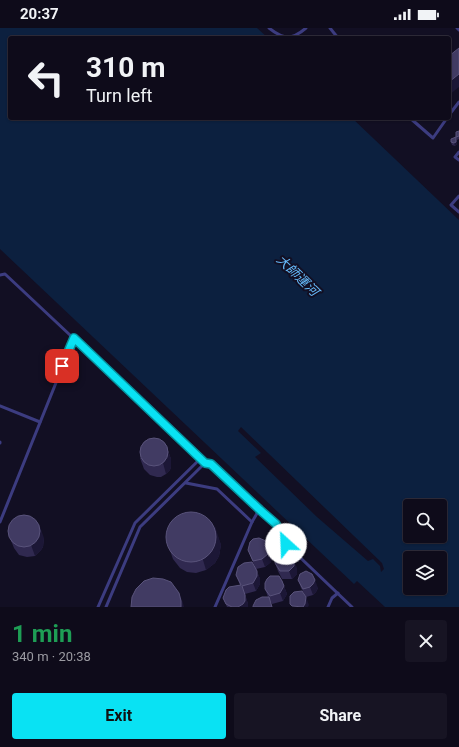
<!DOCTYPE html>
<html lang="en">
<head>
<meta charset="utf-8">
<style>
  :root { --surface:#0e0b1a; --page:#171423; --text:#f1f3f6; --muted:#9b9ba2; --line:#2e2b39; --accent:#09e2f3 }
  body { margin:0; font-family:Roboto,"Noto Sans JP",sans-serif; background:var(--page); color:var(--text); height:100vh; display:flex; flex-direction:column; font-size:15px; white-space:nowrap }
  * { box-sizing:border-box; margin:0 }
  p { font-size:13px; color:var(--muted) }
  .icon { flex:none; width:22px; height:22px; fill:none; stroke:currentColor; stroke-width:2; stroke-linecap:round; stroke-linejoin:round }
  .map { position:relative; height:579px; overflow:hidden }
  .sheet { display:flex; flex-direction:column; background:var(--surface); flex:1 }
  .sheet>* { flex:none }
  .hud { position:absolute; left:8px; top:8px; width:443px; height:84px; border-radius:4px; box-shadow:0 1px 3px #0004,0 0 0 1px var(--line); background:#0e0b1a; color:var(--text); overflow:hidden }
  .controls { position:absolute; left:403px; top:471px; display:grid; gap:8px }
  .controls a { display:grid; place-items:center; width:44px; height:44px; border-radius:4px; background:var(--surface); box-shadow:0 1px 3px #0004,0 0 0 1px var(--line); font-size:20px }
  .pin { position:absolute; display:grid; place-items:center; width:34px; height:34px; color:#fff; margin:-17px; border-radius:8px; box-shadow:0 2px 6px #0006 }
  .me { position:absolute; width:44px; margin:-22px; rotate:335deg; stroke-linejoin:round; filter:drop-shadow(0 0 3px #0008) }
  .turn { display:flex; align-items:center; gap:14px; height:84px; padding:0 12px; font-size:18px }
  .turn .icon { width:52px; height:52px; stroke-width:2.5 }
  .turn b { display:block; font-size:28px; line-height:34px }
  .round { display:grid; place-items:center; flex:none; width:42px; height:42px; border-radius:4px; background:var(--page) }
  .headline { display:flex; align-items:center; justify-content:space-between; height:68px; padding:0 12px }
  h1 { font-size:24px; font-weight:700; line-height:30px; color:#1e9e55 }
  .action { display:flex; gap:8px; margin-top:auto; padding:8px 12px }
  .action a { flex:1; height:46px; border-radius:4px; background:var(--accent); color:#111; font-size:16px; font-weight:700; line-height:46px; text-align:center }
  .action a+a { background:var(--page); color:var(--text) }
  .status { display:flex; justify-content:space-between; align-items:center; height:28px; padding:0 20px; background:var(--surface); direction:ltr }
  .status svg { height:11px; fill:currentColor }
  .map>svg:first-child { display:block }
  .water { fill:#0c203f; fill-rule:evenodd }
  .pier { fill:#120f23 }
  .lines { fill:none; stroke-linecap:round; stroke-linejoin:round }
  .lane { stroke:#3c3c80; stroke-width:3 }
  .wall { fill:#302950 }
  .shaded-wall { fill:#1c1736 }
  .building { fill:#413b63; stroke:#59537b }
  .route-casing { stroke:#06939e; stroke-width:10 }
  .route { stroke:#09e2f3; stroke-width:7 }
  .labels { text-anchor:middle; stroke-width:4; stroke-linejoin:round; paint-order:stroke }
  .water-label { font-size:13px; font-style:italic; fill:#65b9f9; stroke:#120f23 }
</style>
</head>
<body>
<div class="status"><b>20:37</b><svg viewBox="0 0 49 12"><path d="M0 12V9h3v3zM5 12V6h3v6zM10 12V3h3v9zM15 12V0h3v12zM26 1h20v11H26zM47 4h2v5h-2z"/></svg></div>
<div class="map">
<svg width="459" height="579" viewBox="0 0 459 579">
  <rect width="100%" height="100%" fill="#120f23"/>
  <path class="water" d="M0 0H257L268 10H10V90H352L459 192V579H385L357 553 354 556 0 221ZM410 478H440V508H410ZM410 530H440V560H410Z"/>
  <path class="pier" d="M241 399 382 535 384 541 381 544 380 538 373 531 368 533 317 489 255 429 261 425 238 403Z"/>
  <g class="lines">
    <g class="lane">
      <path d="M269 0C284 12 292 12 306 0"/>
      <path d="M330 0 338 10"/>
      <path d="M457 0 459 2"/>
      <path d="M449 87 459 74"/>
      <path d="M410 90 433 110 447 90"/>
      <path d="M459 124 455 129 459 132"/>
      <path d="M459 168 451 177 459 184"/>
      <path d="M0 247 5 246 201 430 135 495 98 579"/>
      <path d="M0 378 40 394"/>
      <path d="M0 414V415"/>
      <path d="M201 430 205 435 211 436 259 482 276 496 286 516 352 579"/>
      <path d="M186 455 217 461 252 494"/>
      <path d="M0 494 74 310"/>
      <path d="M106 579 140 499 205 435"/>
      <path d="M215 579 252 494 259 482"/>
      <path d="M328 579 332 570 338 565"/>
    </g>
  </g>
  <g class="wall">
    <path d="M459 103V111L457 112 456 109Z"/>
    <path d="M456 109 457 111V116L455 118 452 117 451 114Z"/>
    <path d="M167 420 171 431V439L170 442 166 446 161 449H157L150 447 144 441 140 430Z"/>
    <path d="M218 509 221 517 219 528 215 535 206 542 196 545 187 544 180 540 173 531 169 520Z"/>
    <path d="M10 510H44L43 519 41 522 35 528 27 529 19 527 14 520Z"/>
    <path d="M269 519 272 527 271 534 265 539 256 541 260 551V556L256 563 245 566 248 576V579H227L223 570 240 557 236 547 255 539 248 522Z"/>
    <path d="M275 535 297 540V546L292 551H282L278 543Z"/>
    <path d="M298 552 318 560 316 564 313 567 306 569 301 560Z"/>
    <path d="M282 553 287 566 283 573 272 576 268 569 265 561Z"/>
  </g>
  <g class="shaded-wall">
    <path d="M459 46V59L449 67V54Z"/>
    <path d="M423 90H428L424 93Z"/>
    <path d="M456 109 457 111V116L455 118 454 115Z"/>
    <path d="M167 420 171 431V439L170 442 166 446 163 435Z"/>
    <path d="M39 496 44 510 43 519 41 522 35 528 31 517Z"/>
    <path d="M215 498 221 517 219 528 215 535 206 542 203 532Z"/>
    <path d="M269 519 272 527 271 534 265 539 262 531Z"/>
    <path d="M294 532 297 540V546L292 551 289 543Z"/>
    <path d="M257 543 260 551V556L256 563 253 555Z"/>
    <path d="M315 552 318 560 316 564 313 567 310 559Z"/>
    <path d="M282 553 287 566 283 573 280 565Z"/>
    <path d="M179 565 183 575 184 579H181Z"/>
    <path d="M245 567 248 576V579H238Z"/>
    <path d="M306 569 309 577 308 579H303Z"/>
  </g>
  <g class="building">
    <path d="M459 20V46L449 54V28Z"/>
    <path d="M459 103V108L456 109V104Z"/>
    <path d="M456 109V114L454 115 451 114V111Z"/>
    <circle cx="154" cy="424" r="14"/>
    <circle cx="191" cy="509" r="25"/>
    <circle cx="24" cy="503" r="16"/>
    <path d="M259 510 266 513 269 519 268 526 262 531 253 533 248 522 250 514 253 511Z"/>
    <path d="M281 525H289L294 532V538L289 543H280L275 535 277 530Z"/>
    <path d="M252 534 257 543V548L253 555 242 558 245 567V573L243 576 238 579H232L226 576 223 570 226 562 229 559 241 557 236 547 238 539 244 535Z"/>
    <path d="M306 543 312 546 315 552 313 556 310 559 303 561 298 552 300 546Z"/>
    <path d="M270 548H279L282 553 284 558 280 565 270 568 265 561V555L267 551Z"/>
    <path d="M153 550 163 551 171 554 179 565 181 573V579H131L132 569 136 561 144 553Z"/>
    <path d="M302 563 306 569 305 576 303 579 292 578 290 576V568L294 564Z"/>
    <path d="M262 569H269L272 579H253V578L256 572Z"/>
  </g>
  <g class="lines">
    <g class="route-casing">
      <path id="route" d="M62 338 74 310 205 435 211 436 260 482 276 496 286 516"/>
    </g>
    <use href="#route" class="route"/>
  </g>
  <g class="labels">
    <g class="water-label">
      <text transform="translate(298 247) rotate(44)" y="5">大師運河</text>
    </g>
  </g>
</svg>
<div class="controls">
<a><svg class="icon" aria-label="search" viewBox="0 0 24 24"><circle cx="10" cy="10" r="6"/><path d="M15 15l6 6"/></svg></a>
<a><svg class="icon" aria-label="layers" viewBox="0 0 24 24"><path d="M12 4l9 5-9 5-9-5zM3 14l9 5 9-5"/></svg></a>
</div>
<div class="pin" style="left:62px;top:338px;background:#d93025"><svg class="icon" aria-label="arrive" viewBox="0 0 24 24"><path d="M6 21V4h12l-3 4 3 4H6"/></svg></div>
<svg class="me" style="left:286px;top:516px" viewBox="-20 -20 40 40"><circle r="19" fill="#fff"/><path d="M0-13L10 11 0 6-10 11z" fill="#09e2f3"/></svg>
<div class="hud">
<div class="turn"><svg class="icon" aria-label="left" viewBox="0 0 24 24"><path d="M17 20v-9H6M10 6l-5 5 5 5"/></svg><div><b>310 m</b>Turn left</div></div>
</div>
</div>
<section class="sheet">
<div class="headline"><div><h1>1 min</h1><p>340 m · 20:38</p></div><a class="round"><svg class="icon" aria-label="close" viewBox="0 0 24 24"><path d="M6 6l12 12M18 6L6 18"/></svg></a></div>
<div class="action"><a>Exit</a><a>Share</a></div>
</section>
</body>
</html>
